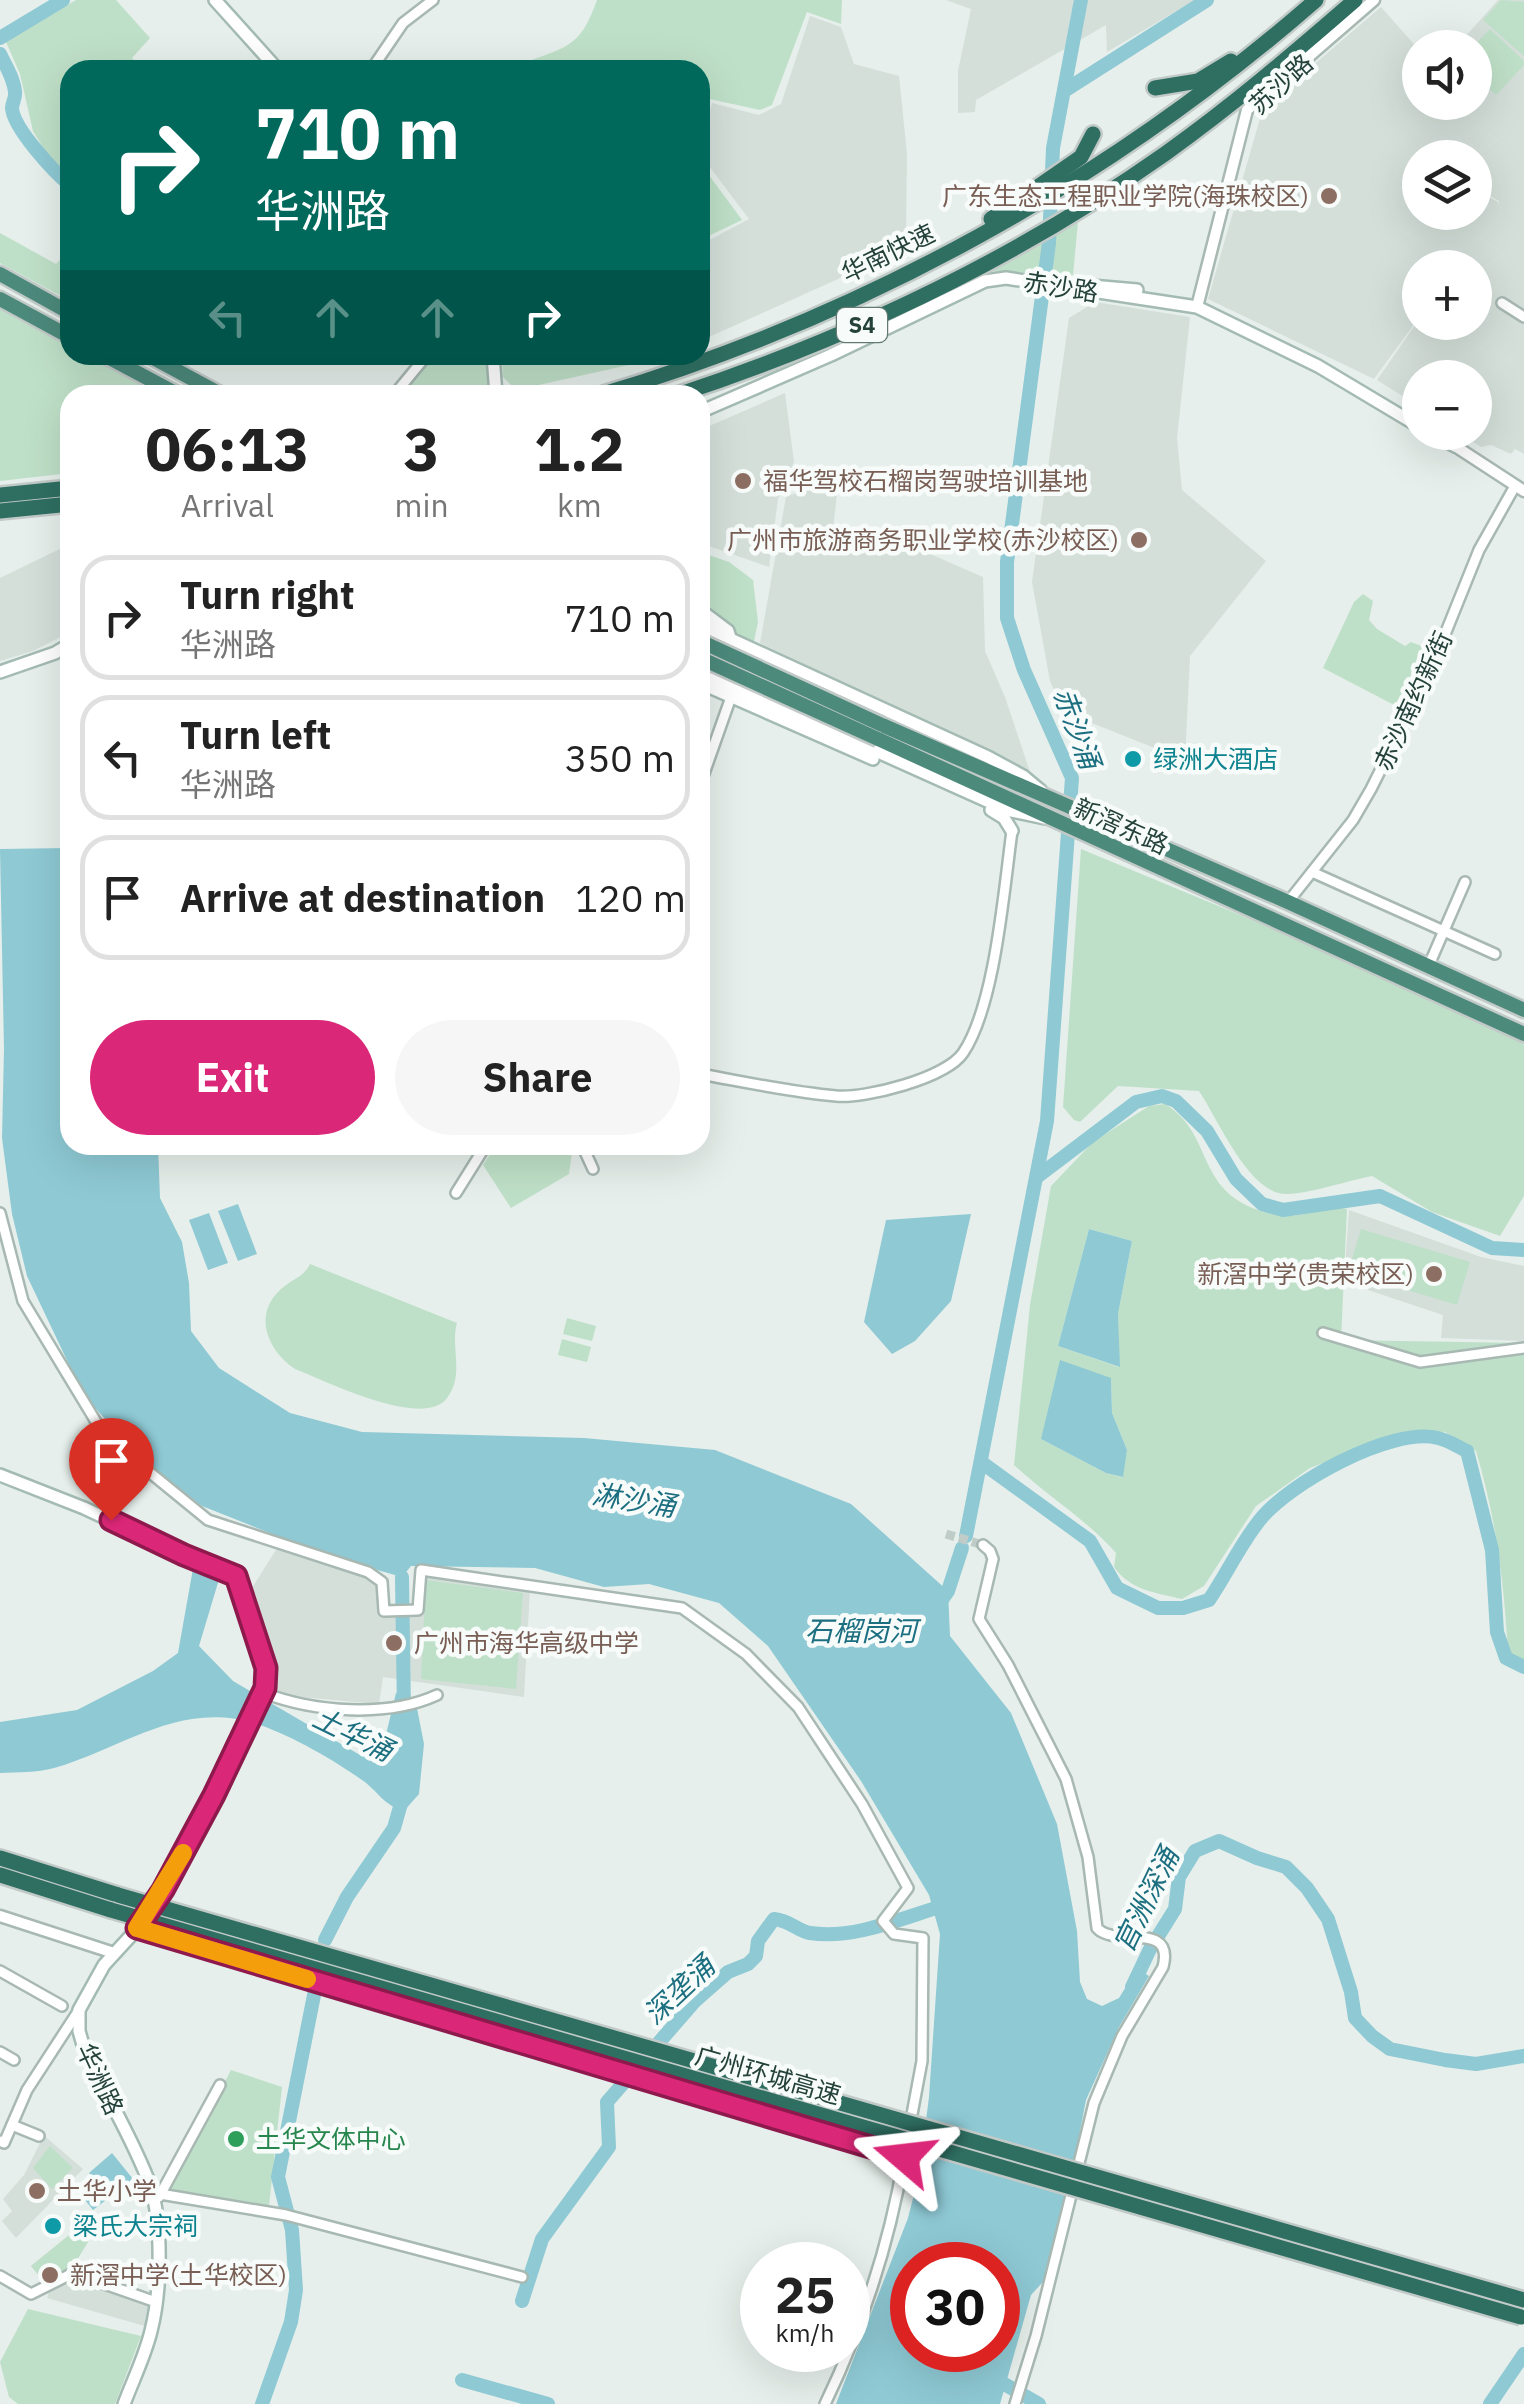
<!DOCTYPE html>
<html lang="en">
<head>
<meta charset="utf-8">
<style>
  :root { --surface:#fff; --page:#f6f6f6; --text:#222; --muted:#767676; --line:#e0e0e0; --accent:#db2777 }
  body { margin:0; font-family:"IBM Plex Sans","Noto Sans SC",sans-serif; background:var(--page); color:var(--text); height:100vh; display:flex; flex-direction:column; font-size:38px; white-space:nowrap }
  * { box-sizing:border-box; margin:0 }
  p { font-size:32px; color:var(--muted) }
  .icon { flex:none; width:55px; height:55px; fill:none; stroke:currentColor; stroke-width:2; stroke-linecap:round; stroke-linejoin:round }
  .map { position:relative; flex:1; overflow:hidden }
  .side { position:absolute; left:60px; top:385px; width:650px; height:770px; display:flex; flex-direction:column; background:var(--surface); border-radius:30px; box-shadow:0 10px 40px #0002 }
  .side>* { flex:none }
  .guide { position:absolute; left:60px; top:60px; width:650px; height:305px; border-radius:30px; box-shadow:0 10px 40px #0002; background:#00695c; color:#fff; overflow:hidden }
  .tools { position:absolute; left:1402px; top:30px; display:grid; gap:20px }
  .tools a { display:grid; place-items:center; width:90px; height:90px; border-radius:50%; background:var(--surface); box-shadow:0 10px 40px #0002; font-size:50px }
  .speed { position:absolute; left:740px; top:2242px; display:flex; gap:20px; font-size:50px; font-weight:700; text-align:center }
  .speed>* { display:grid; place-content:center; width:130px; height:130px; border-radius:50%; background:var(--surface); box-shadow:0 10px 40px #0002; line-height:1 }
  .speed small { font-size:25px; font-weight:400 }
  .speed .limit { border:15px solid #d22; background:#fff; color:#111 }
  .pin { position:absolute; display:grid; place-items:center; width:85px; height:85px; color:#fff; margin:-102px -42px; border-radius:50% 50% 50% 0; rotate:-45deg; box-shadow:0 0 10px #0007 }
  .pin .icon { rotate:45deg }
  .me { position:absolute; width:110px; margin:-55px; rotate:287deg; stroke-linejoin:round; filter:drop-shadow(0 0 8px #0008) }
  .turn { display:flex; align-items:center; gap:35px; height:210px; padding:0 30px; font-size:45px }
  .turn .icon { width:130px; height:130px; stroke-width:2.5 }
  .turn b { display:block; font-size:70px; line-height:85px }
  .lanes { display:flex; align-items:center; height:95px; padding:0 30px; background:#0003; justify-content:center; gap:50px; direction:ltr }
  .lanes .off { opacity:.35 }
  .eta { display:flex; justify-content:space-evenly; align-items:center; height:170px; text-align:center }
  .eta b { font-size:60px; font-weight:700; line-height:70px }
  .primary-button { display:flex; gap:20px; margin-top:auto; padding:20px 30px }
  .primary-button a { flex:1; height:115px; border-radius:60px; background:var(--accent); color:#fff; font-size:40px; font-weight:700; line-height:115px; text-align:center }
  .primary-button a+a { background:var(--page); color:var(--text) }
  ul { padding:0; list-style:none }
  li { display:flex; align-items:center; gap:30px; height:125px; margin:0 20px 15px; padding:0 10px; border:5px solid var(--line); border-radius:30px }
  li div { flex:1 }
  li b { display:block; font-size:38px }
  li em { font-style:normal }
  .map>svg:first-child { display:block }
  .built { fill:#d4dfda; fill-rule:evenodd }
  .green { fill:#bfe0c8; fill-rule:evenodd }
  .water { fill:#8ec9d4; fill-rule:evenodd }
  .lines { fill:none; stroke-linecap:round; stroke-linejoin:round }
  .river { stroke:#8ec9d4; stroke-width:14 }
  .minor-tunnel { stroke:#bfccc8; stroke-width:9; stroke-dasharray:9 4.5; stroke-linecap:butt }
  .minor-casing { stroke:#a8b8b2; stroke-width:14 }
  .tertiary-casing { stroke:#a8b8b2; stroke-width:15 }
  .secondary-casing { stroke:#a4bbb3; stroke-width:16 }
  .trunk-casing { stroke:#c2cac8; stroke-width:19 }
  .motorway-casing { stroke:#c2cac8; stroke-width:20 }
  .minor { stroke:#fff; stroke-width:9 }
  .tertiary { stroke:#fff; stroke-width:10 }
  .secondary { stroke:#fff; stroke-width:11 }
  .trunk { stroke:#4c8a7c; stroke-width:14 }
  .motorway { stroke:#2f6f62; stroke-width:15 }
  .trunk-bridge-casing { stroke:#c2cac8; stroke-width:19; stroke-linecap:butt }
  .motorway-bridge-casing { stroke:#c2cac8; stroke-width:20; stroke-linecap:butt }
  .trunk-bridge { stroke:#4c8a7c; stroke-width:14 }
  .motorway-bridge { stroke:#2f6f62; stroke-width:15 }
  .route-casing { stroke:#8e194d; stroke-width:25 }
  .route { stroke:#db2777; stroke-width:18 }
  .slow { stroke:#f59e0b; stroke-width:18 }
  .education-dot { fill:#8d6e63; stroke:#f7fbf9; stroke-width:4 }
  .culture-dot { fill:#0f9aa8; stroke:#f7fbf9; stroke-width:4 }
  .leisure-dot { fill:#2e9e5b; stroke:#f7fbf9; stroke-width:4 }
  .labels { text-anchor:middle; stroke-width:9; stroke-linejoin:round; paint-order:stroke }
  .shield { fill:#f7fbf9; stroke:#637a73; stroke-width:2.5 }
  .shield-label { font-size:22px; font-weight:bold; fill:#24423a }
  .street-label { font-size:25px; fill:#24423a; stroke:#f7fbf9 }
  .education-label { font-size:25px; fill:#785e54; stroke:#f7fbf9; text-anchor:start }
  .culture-label { font-size:25px; fill:#0d838f; stroke:#f7fbf9; text-anchor:start }
  .leisure-label { font-size:25px; fill:#27864d; stroke:#f7fbf9; text-anchor:start }
  .water-label { font-size:28px; font-style:italic; fill:#1c6f80; stroke:#f7fbf9 }
</style>
</head>
<body>
<div class="map">
<svg width="1524" height="2404" viewBox="0 0 1524 2404">
  <rect width="100%" height="100%" fill="#e6efeb"/>
  <g class="built">
    <path d="M946 0H1195L1107 52 1106 25 976 100 975 112 958 113V71L971 9Z"/>
    <path d="M1498 0H1524V454L1515 449 1511 454 1491 445 1481 447 1459 433 1475 432V378H1420V407L1377 380 1420 318V322L1451 323 1444 332 1446 334 1454 323 1475 322V268H1420V316L1374 379 1208 299 1263 108 1381 7 1420 51V102H1475V48L1456 47ZM1420 158H1475V187L1499 201 1498 206V202L1475 189V212H1420Z"/>
    <path d="M810 16 841 27 854 64 899 76 907 154 906 237 838 279 700 341V245L749 219 703 158 702 137 712 103 759 115 781 104Z"/>
    <path d="M1095 302 1190 317 1177 438 1182 490 1266 561 1190 656 1185 760 1064 712 1050 681 1032 582 1069 318Z"/>
    <path d="M785 393 794 462 778 499 769 567 700 543V430Z"/>
    <path d="M839 475 833 530 892 556 898 540 983 577 985 651 1005 697 1030 772 760 643 786 497Z"/>
    <path d="M70 544V632L33 651 0 661V578Z"/>
    <path d="M1349 1210 1481 1257 1524 1266V1341L1441 1338 1443 1315 1344 1282Z"/>
    <path d="M279 1545 368 1578 377 1586 380 1614 420 1615 423 1577 530 1590 524 1697 383 1677 379 1704 289 1696 270 1688 247 1596Z"/>
    <path d="M41 2133 83 2169 16 2238 2 2221 12 2211 3 2199 24 2175 40 2143 37 2138Z"/>
    <path d="M89 2219 96 2229 70 2271 152 2304 148 2327 47 2298 50 2289 31 2266Z"/>
  </g>
  <g class="green">
    <path d="M76 0H116L150 38 132 58 146 70H70V174L53 164 33 131 20 74 6 42Z"/>
    <path d="M597 0H842L841 24 807 12 772 105 760 110 705 98 700 107V70H526L529 61C571 46 581 44 597 0Z"/>
    <path d="M1501 0 1524 2V56L1483 20Z"/>
    <path d="M1490 29 1524 61V65L1496 95 1475 75 1473 47Z"/>
    <path d="M700 163 742 220 700 240Z"/>
    <path d="M1078 222 1073 275 991 271 997 265Z"/>
    <path d="M0 233 56 264 70 249V301L0 263Z"/>
    <path d="M0 307 70 345V355H89L164 395H70V473L0 481Z"/>
    <path d="M433 355H484L489 383 487 395H401Z"/>
    <path d="M502 355H664L665 357 516 390 503 377Z"/>
    <path d="M709 555 729 562 753 580 758 622 753 646 700 605V557Z"/>
    <path d="M1363 594 1373 601 1369 620 1377 629 1405 646 1411 642 1424 647 1396 706 1323 668 1354 602Z"/>
    <path d="M1081 849 1250 919 1524 1042V1196L1500 1236 1432 1212 1372 1176C1346 1181 1312 1193 1287 1194 1250 1196 1218 1119 1199 1091L1118 1086 1080 1122 1074 1120 1063 1107Z"/>
    <path d="M1165 1104C1218 1136 1191 1199 1278 1215 1302 1220 1323 1204 1347 1209L1341 1340 1524 1343V1659H1514L1508 1652C1504 1582 1496 1518 1476 1451L1445 1432 1410 1431 1310 1468 1256 1506 1204 1586 1182 1599C1156 1593 1130 1590 1114 1567L1116 1553C1086 1519 1047 1496 1014 1465L1030 1305 1051 1186 1093 1142 1149 1106ZM1089 1229 1132 1241 1118 1314 1119 1367 1058 1346ZM1111 1378 1112 1413 1127 1450 1122 1477 1106 1473 1041 1439Z"/>
    <path d="M496 1145H573L569 1174 511 1208 483 1165Z"/>
    <path d="M1361 1229 1470 1262 1457 1305 1348 1272Z"/>
    <path d="M310 1264 457 1323C450 1347 465 1375 447 1398 423 1430 326 1381 295 1369 268 1351 252 1315 281 1289 292 1279 303 1278 310 1264Z"/>
    <path d="M567 1318 596 1326 592 1341 563 1334Z"/>
    <path d="M562 1339 591 1347 587 1362 558 1355Z"/>
    <path d="M426 1580 523 1593 516 1689 421 1679Z"/>
    <path d="M231 2070 282 2087 269 2206 168 2191Z"/>
    <path d="M50 2146 73 2168 52 2189 33 2168Z"/>
    <path d="M89 2219 96 2229 70 2271 45 2283 31 2266Z"/>
    <path d="M28 2309 141 2336 115 2404H18L9 2397 0 2362Z"/>
  </g>
  <g class="water">
    <path d="M70 848V1145H158L160 1198 182 1242 189 1283 191 1331 219 1368 290 1413 362 1432 584 1438 715 1450 851 1504 948 1591 950 1636 1011 1713 1057 1824 1077 1931 1080 1982 1087 1999 1102 2006 1119 1998 1137 1969 1149 1976 1119 2027 1086 2100 1053 2271 1031 2295 1000 2404H836L908 2218 919 2175 929 2097 940 1934 929 1895 861 1781 768 1646 719 1603 649 1584 604 1587 535 1568 411 1566 402 1577 328 1556 202 1506 144 1463 83 1394 27 1276 12 1214 2 1138 4 1049 0 849ZM912 2265H998V2350H912Z"/>
    <path d="M238 1204 257 1254 238 1261 218 1211Z"/>
    <path d="M209 1213 228 1263 208 1270 189 1220Z"/>
    <path d="M971 1214 951 1301 915 1341 892 1354 864 1322 886 1220Z"/>
    <path d="M1089 1229 1132 1241 1118 1314 1120 1367 1058 1346Z"/>
    <path d="M1060 1360 1111 1378 1112 1413 1127 1450 1123 1477 1106 1473 1041 1439Z"/>
    <path d="M194 1563 220 1576 199 1646 233 1681 360 1755 384 1743 396 1693 415 1698 424 1744 419 1794 404 1811C383 1805 378 1791 362 1780 332 1759 294 1737 260 1725 182 1698 124 1748 54 1768 37 1773 17 1772 0 1773V1722L77 1710 153 1671 178 1653Z"/>
    <path d="M112 2153 133 2179 93 2210 78 2191 93 2178 89 2173Z"/>
  </g>
  <g class="lines">
    <g class="river">
      <path d="M0 38 63 0"/>
      <path d="M0 54C6 66 14 79 15 92 16 98 12 103 12 108 13 128 55 173 70 185"/>
      <path d="M1064 91 1207 0"/>
      <path d="M1037 1177 1136 1102 1162 1096 1176 1101 1207 1131 1236 1179 1262 1204 1283 1210 1380 1196 1492 1248 1524 1250"/>
      <path d="M981 1462 1090 1541 1117 1588 1158 1608H1183L1209 1600C1226 1575 1240 1545 1259 1521 1287 1484 1392 1426 1438 1438 1448 1440 1458 1447 1467 1451L1492 1550 1497 1632 1506 1658 1524 1667"/>
      <path d="M966 1536 1047 1121 1072 778 1024 670 1007 618V562L1049 243 1053 148 1081 0"/>
      <path d="M402 1577 404 1712"/>
      <path d="M937 1607 948 1591 962 1548"/>
      <path d="M325 1940 347 1897 394 1828 404 1793"/>
      <path d="M1132 1987 1150 1949 1175 1909 1179 1877 1195 1851 1219 1841 1257 1858 1286 1867 1307 1888 1328 1919 1351 1992 1355 2018 1372 2036 1390 2049 1445 2060 1476 2064 1524 2056"/>
      <path d="M522 2301 542 2239 609 2147 607 2102 695 2001 728 1972 748 1964 756 1956 758 1941 774 1919C791 1921 798 1931 810 1933 855 1940 907 1916 949 1904"/>
      <path d="M992 2377 1039 2404"/>
      <path d="M462 2380 548 2404"/>
      <path d="M262 2404 291 2322 296 2290 292 2230 278 2177 315 1990"/>
      <path d="M1490 2404 1524 2354"/>
    </g>
    <path class="minor-tunnel" d="M946 1534 983 1545"/>
    <g class="minor-casing">
      <g id="minor">
        <path d="M371 70 403 23 433 0"/>
        <path d="M1502 303 1524 317"/>
        <path d="M394 395 427 355"/>
        <path d="M700 785 731 697"/>
        <path d="M1312 872 1495 954"/>
        <path d="M1288 902 1353 820 1371 789 1431 669 1479 550 1515 486"/>
        <path d="M1429 965 1465 882"/>
        <path d="M700 1074C745 1082 790 1092 836 1096 865 1099 946 1078 963 1053 995 1006 1004 889 1012 831"/>
        <path d="M582 1145 593 1169"/>
        <path d="M456 1193 486 1145"/>
        <path d="M0 1213 23 1301 104 1435 208 1520 368 1572 382 1582 384 1611 418 1610 421 1570 682 1608 746 1654 798 1707 862 1804 908 1888 883 1921 894 1934 923 1938 922 2061 904 2157"/>
        <path d="M1323 1333 1420 1362 1524 1348"/>
        <path d="M983 1545 990 1551 993 1559 979 1619 1008 1665 1066 1779 1088 1857 1097 1928C1114 1948 1175 1920 1163 1967L1122 2036 1094 2103 1036 2336 1015 2404"/>
        <path d="M264 1693C314 1712 387 1718 437 1695"/>
        <path d="M137 1929 904 2157C890 2241 862 2327 825 2404"/>
        <path d="M0 1971 62 2006"/>
        <path d="M0 2052 14 2060"/>
        <path d="M12 2125 39 2136"/>
        <path d="M0 2141 4 2143 27 2090 79 2010"/>
        <path d="M160 2194 286 2215 522 2277"/>
        <path d="M159 2197 220 2085"/>
        <path d="M0 2276 31 2294 73 2273 156 2302"/>
      </g>
    </g>
    <g class="tertiary-casing">
      <g id="tertiary">
        <path d="M1197 307 1247 110 1374 0"/>
        <path d="M1455 446 1524 491"/>
        <path d="M0 1916 114 1953"/>
      </g>
    </g>
    <g class="secondary-casing">
      <g id="secondary">
        <path d="M215 0 278 70"/>
        <path d="M1091 286 1137 290"/>
        <path d="M493 355 496 395"/>
        <path d="M700 412 831 355 985 281 1006 278 1197 307 1318 366 1420 427"/>
        <path d="M1428 432 1455 446"/>
        <path d="M700 610 728 631 731 641"/>
        <path d="M700 625 988 757 1023 776 1041 791"/>
        <path d="M0 672 55 653 70 644"/>
        <path d="M700 672 1007 810 1045 818"/>
        <path d="M700 683 873 759"/>
        <path d="M991 810 1004 818 1012 831"/>
        <path d="M0 1475 84 1508 184 1555 236 1576 266 1668 265 1688 232 1760 163 1889 137 1929 104 1965 79 2010V2031L83 2045C103 2092 132 2136 150 2185 163 2223 161 2292 151 2331 145 2356 133 2380 124 2404"/>
      </g>
    </g>
    <g class="trunk-casing">
      <g id="trunk">
        <path d="M0 274 70 313"/>
        <path d="M0 299 70 337"/>
        <path d="M104 355 179 395"/>
        <path d="M148 355 222 395"/>
        <path d="M882 725 1288 902 1524 1010"/>
        <path d="M878 739 1524 1034"/>
      </g>
    </g>
    <g class="motorway-casing">
      <g id="motorway">
        <path d="M1155 88 1198 81 1231 61"/>
        <path d="M991 219 1081 157 1093 134"/>
        <path d="M600 395C863 317 1110 180 1316 0"/>
        <path d="M677 395C850 338 1016 259 1166 153 1232 106 1294 53 1355 0"/>
        <path d="M0 495 70 488"/>
        <path d="M0 511 70 504"/>
        <path d="M0 1858 118 1895"/>
        <path d="M0 1875 111 1910"/>
      </g>
    </g>
    <use href="#minor" class="minor"/>
    <use href="#tertiary" class="tertiary"/>
    <use href="#secondary" class="secondary"/>
    <use href="#trunk" class="trunk"/>
    <use href="#motorway" class="motorway"/>
    <g class="trunk-bridge-casing">
      <g id="trunk-bridge">
        <path d="M700 641 882 725"/>
        <path d="M700 658 878 739"/>
      </g>
    </g>
    <g class="motorway-bridge-casing">
      <g id="motorway-bridge">
        <path d="M118 1895 1524 2300"/>
        <path d="M111 1910 1521 2317"/>
      </g>
    </g>
    <use href="#trunk-bridge" class="trunk-bridge"/>
    <use href="#motorway-bridge" class="motorway-bridge"/>
  </g>
  <g class="lines">
    <g class="route-casing">
      <path id="route" d="M111 1520 184 1555 236 1576 266 1668 265 1688 214 1795 163 1890 137 1928 904 2157"/>
    </g>
    <use href="#route" class="route"/>
    <path class="slow" d="M183 1853 137 1928 307 1979"/>
  </g>
  <g class="education-dot">
    <circle cx="1329" cy="196" r="10"/>
    <circle cx="743" cy="481" r="10"/>
    <circle cx="1139" cy="540" r="10"/>
    <circle cx="1434" cy="1274" r="10"/>
    <circle cx="394" cy="1643" r="10"/>
    <circle cx="37" cy="2191" r="10"/>
    <circle cx="50" cy="2275" r="10"/>
  </g>
  <g class="culture-dot">
    <circle cx="1133" cy="759" r="10"/>
    <circle cx="53" cy="2226" r="10"/>
  </g>
  <circle class="leisure-dot" cx="236" cy="2139" r="10"/>
  <g class="labels">
    <rect class="shield" x="837" y="308" width="50" height="34" rx="8"/>
    <g class="shield-label">
      <text x="862" y="333">S4</text>
    </g>
    <g class="street-label">
      <text transform="translate(1281 84) rotate(-42)" y="9">苏沙路</text>
      <text transform="translate(888 253) rotate(-26)" y="9">华南快速</text>
      <text transform="translate(1061 287) rotate(9)" y="9">赤沙路</text>
      <text transform="translate(1413 701) rotate(-65)" y="9">赤沙南约新街</text>
      <text transform="translate(1121 826) rotate(24)" y="9">新滘东路</text>
      <text transform="translate(768 2075) rotate(16)" y="9">广州环城高速</text>
      <text transform="translate(100 2079) rotate(65)" y="9">华洲路</text>
    </g>
    <g class="education-label">
      <text x="1309" y="205" text-anchor="end">广东生态工程职业学院(海珠校区)</text>
      <text x="763" y="490">福华驾校石榴岗驾驶培训基地</text>
      <text x="1119" y="549" text-anchor="end">广州市旅游商务职业学校(赤沙校区)</text>
      <text x="1414" y="1283" text-anchor="end">新滘中学(贵荣校区)</text>
      <text x="414" y="1652">广州市海华高级中学</text>
      <text x="57" y="2200">土华小学</text>
      <text x="70" y="2284">新滘中学(土华校区)</text>
    </g>
    <g class="culture-label">
      <text x="1153" y="768">绿洲大酒店</text>
      <text x="73" y="2235">梁氏大宗祠</text>
    </g>
    <g class="leisure-label">
      <text x="256" y="2148">土华文体中心</text>
    </g>
    <g class="water-label">
      <text transform="translate(1077 728) rotate(70)" y="10">赤沙涌</text>
      <text transform="translate(634 1500) rotate(9)" y="10">淋沙涌</text>
      <text x="861" y="1641">石榴岗河</text>
      <text transform="translate(353 1734) rotate(26)" y="10">土华涌</text>
      <text transform="translate(1146 1900) rotate(-64)" y="10">官洲深涌</text>
      <text transform="translate(679 1990) rotate(-43)" y="10">深垄涌</text>
    </g>
  </g>
</svg>
<div class="tools">
<a><svg class="icon" aria-label="sound" viewBox="0 0 24 24"><path d="M4 9h4l5-4v14l-5-4H4zM17 9q2 3 0 6"/></svg></a>
<a><svg class="icon" aria-label="layers" viewBox="0 0 24 24"><path d="M12 4l9 5-9 5-9-5zM3 14l9 5 9-5"/></svg></a>
<a>+</a>
<a>−</a>
</div>
<div class="speed"><div>25<small>km/h</small></div><div class="limit">30</div></div>
<div class="pin" style="left:111px;top:1520px;background:#d93025"><svg class="icon" aria-label="arrive" viewBox="0 0 24 24"><path d="M6 21V4h12l-3 4 3 4H6"/></svg></div>
<svg class="me" style="left:904px;top:2157px" viewBox="-20 -20 40 40"><path d="M0-17L14 15 0 8-14 15z" fill="#db2777" stroke="#fff" stroke-width="4"/></svg>
<div class="guide">
<div class="turn"><svg class="icon" aria-label="right" viewBox="0 0 24 24"><path d="M7 20v-9h11M14 6l5 5-5 5"/></svg><div><b>710 m</b>华洲路</div></div>
<div class="lanes"><svg class="icon off" aria-label="left" viewBox="0 0 24 24"><path d="M17 20v-9H6M10 6l-5 5 5 5"/></svg><svg class="icon off" aria-label="ahead" viewBox="0 0 24 24"><path d="M12 20V5M6 11l6-6 6 6"/></svg><svg class="icon off" aria-label="ahead" viewBox="0 0 24 24"><path d="M12 20V5M6 11l6-6 6 6"/></svg><svg class="icon" aria-label="right" viewBox="0 0 24 24"><path d="M7 20v-9h11M14 6l5 5-5 5"/></svg></div>
</div>
<section class="side">
<div class="eta">
<div><b>06:13</b><p>Arrival</p></div>
<div><b>3</b><p>min</p></div>
<div><b>1.2</b><p>km</p></div>
</div>
<ul>
<li><svg class="icon" aria-label="right" viewBox="0 0 24 24"><path d="M7 20v-9h11M14 6l5 5-5 5"/></svg><div><b>Turn right</b><p>华洲路</p></div><em>710 m</em></li>
<li><svg class="icon" aria-label="left" viewBox="0 0 24 24"><path d="M17 20v-9H6M10 6l-5 5 5 5"/></svg><div><b>Turn left</b><p>华洲路</p></div><em>350 m</em></li>
<li><svg class="icon" aria-label="arrive" viewBox="0 0 24 24"><path d="M6 21V4h12l-3 4 3 4H6"/></svg><div><b>Arrive at destination</b></div><em>120 m</em></li>
</ul>
<div class="primary-button"><a>Exit</a><a>Share</a></div>
</section>
</div>
</body>
</html>
